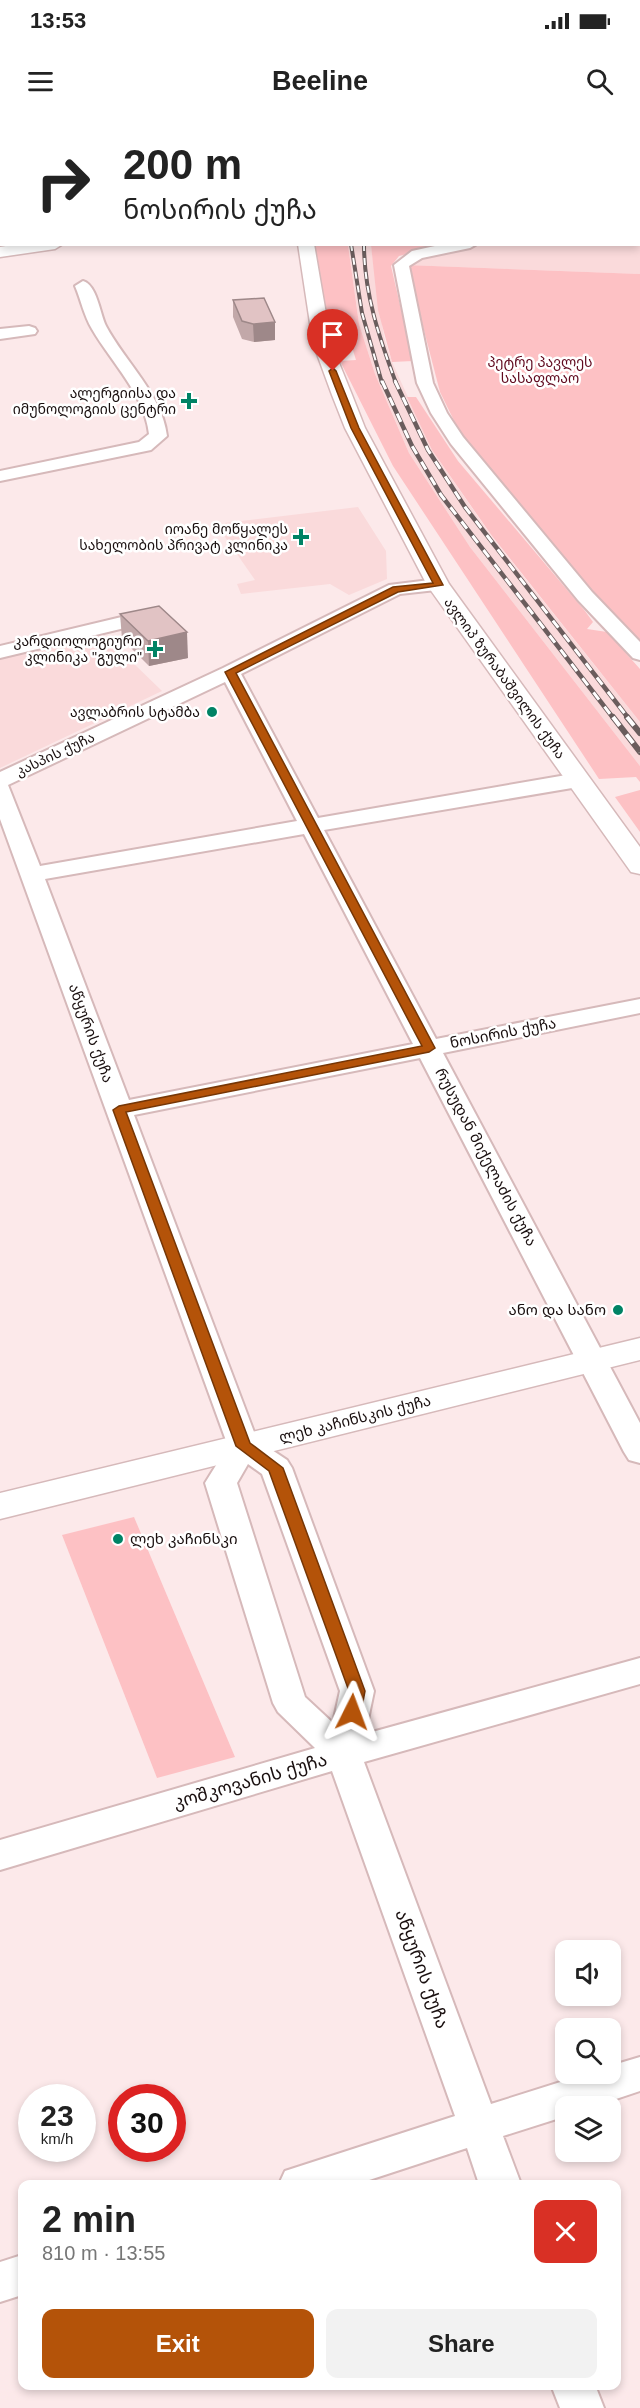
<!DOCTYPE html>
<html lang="en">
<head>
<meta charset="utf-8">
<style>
  :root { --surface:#fff; --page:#f2f2f2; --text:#222; --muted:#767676; --accent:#b45309 }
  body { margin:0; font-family:Helvetica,"Noto Sans Georgian",sans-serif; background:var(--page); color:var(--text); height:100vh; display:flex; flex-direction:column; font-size:22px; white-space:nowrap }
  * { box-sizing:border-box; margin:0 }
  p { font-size:20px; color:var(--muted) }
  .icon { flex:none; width:33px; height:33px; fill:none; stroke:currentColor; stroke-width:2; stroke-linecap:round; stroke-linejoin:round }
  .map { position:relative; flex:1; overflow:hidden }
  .side { position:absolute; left:18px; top:2060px; width:603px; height:210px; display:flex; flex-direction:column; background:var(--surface); border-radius:12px; box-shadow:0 3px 9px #0003 }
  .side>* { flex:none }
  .hud { position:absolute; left:0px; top:0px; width:640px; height:126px; box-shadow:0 3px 9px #0003; background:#fff; color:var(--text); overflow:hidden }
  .tools { position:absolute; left:555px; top:1820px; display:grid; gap:12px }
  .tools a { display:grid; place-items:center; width:66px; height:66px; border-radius:12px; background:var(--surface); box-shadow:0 3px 9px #0003; font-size:30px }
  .speed { position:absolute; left:18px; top:1964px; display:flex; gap:12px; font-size:30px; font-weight:700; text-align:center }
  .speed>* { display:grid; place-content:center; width:78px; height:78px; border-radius:50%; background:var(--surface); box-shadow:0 3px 9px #0003; line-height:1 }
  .speed small { font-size:15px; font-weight:400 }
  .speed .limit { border:9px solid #d22; background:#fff; color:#111 }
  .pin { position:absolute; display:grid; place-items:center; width:51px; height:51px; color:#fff; margin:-62px -26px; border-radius:50% 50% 50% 0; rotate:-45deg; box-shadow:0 0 6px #0007 }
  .pin .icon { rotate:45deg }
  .me { position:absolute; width:66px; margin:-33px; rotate:3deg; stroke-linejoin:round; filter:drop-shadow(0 0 4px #0008) }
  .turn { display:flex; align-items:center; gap:21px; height:126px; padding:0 24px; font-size:27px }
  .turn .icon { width:78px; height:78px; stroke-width:2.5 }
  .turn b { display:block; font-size:42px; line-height:51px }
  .round { display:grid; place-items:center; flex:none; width:63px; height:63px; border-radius:12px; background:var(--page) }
  .overview { display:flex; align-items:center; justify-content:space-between; height:102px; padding:0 24px }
  h1 { font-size:36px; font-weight:700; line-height:45px }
  .cta { display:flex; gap:12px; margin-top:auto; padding:12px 24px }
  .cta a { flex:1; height:69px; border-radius:12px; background:var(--accent); color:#fff; font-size:24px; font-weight:700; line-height:69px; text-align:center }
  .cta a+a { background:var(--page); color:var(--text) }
  .status { display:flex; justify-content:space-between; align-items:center; height:42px; padding:0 30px; background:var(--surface); direction:ltr }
  .status svg { height:16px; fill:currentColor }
  header { display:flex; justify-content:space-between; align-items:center; height:78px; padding:0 24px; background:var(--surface); font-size:27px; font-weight:700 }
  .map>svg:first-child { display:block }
  .built { fill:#fadadb }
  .green { fill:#fdc1c4 }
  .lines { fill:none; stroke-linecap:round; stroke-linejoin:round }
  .minor-casing { stroke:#d6b9ba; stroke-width:4 }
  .tertiary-casing { stroke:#d6b9ba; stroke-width:3 }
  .primary-casing { stroke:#d6b9ba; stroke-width:3 }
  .minor { fill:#fff; fill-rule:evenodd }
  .tertiary { fill:#fff; fill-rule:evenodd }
  .primary { fill:#fff; fill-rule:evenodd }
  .rail-far2-casing { stroke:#6a5d5d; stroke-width:4 }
  .rail-far1-casing { stroke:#6a5d5d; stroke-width:4.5 }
  .rail-casing { stroke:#6a5d5d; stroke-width:6 }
  .rail-far2 { stroke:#fff; stroke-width:2; stroke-dasharray:7; stroke-linecap:butt }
  .rail-far1 { stroke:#fff; stroke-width:3; stroke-dasharray:9; stroke-linecap:butt }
  .rail { stroke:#fff; stroke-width:4; stroke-dasharray:11; stroke-linecap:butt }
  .wall { fill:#c2a8a9 }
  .shaded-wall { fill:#9e8889 }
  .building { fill:#e1c3c4; stroke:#9e8889; stroke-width:1.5 }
  .route { fill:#b45309; stroke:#753606; stroke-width:1.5 }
  .poi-dot { fill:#008365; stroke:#fff; stroke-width:2 }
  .labels { text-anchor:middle; stroke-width:5; stroke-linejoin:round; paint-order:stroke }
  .far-park-label { font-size:14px; fill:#60091e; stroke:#fff }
  .far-poi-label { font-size:14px; fill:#190f0f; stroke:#fff; text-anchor:end }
  .far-street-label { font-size:14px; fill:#190f0f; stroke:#fff }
  .street-label { font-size:15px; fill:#190f0f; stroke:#fff }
  .poi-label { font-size:15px; fill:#190f0f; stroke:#fff; text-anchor:end }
  .near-street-label { font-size:18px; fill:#190f0f; stroke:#fff }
</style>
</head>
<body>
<div class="status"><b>13:53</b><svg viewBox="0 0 49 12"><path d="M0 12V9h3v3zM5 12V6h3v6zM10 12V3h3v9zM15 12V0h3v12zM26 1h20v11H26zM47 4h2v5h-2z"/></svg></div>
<header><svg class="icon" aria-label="menu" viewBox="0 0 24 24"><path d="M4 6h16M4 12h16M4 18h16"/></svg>Beeline<svg class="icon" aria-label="search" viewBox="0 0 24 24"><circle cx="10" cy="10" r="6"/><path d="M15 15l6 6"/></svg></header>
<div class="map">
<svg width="640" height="2288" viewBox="0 0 640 2288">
  <rect width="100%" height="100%" fill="#fce9ea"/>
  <g class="built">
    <path d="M640 103V154L407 145 418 138 485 125 639 124Z"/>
    <path d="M348 125H371L384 217 392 242 432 330 492 417 640 602V646L470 427 409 333 375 254 359 204Z"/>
    <path d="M358 387 386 431 387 459 349 475 330 464 241 474 237 464 255 460 216 404Z"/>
    <path d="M102 513 162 571 0 648V535Z"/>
  </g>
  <g class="green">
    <path d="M312 125H348L359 204 375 254 409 333 470 427 640 646V662L636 657 599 659 393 346 340 241 356 240 346 208H329L326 206 317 136Z"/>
    <path d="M371 125H446L399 136 391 146 413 241 392 242 378 190Z"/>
    <path d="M407 145 640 154V522L558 437 461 315 440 272Z"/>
    <path d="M407 277H416L458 341 585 491 593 502 587 509 607 512 640 549V602L492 416 432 330Z"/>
    <path d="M640 670V712L615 677Z"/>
    <path d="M134 1397 235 1637 157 1658 62 1415Z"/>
  </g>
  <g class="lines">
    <g class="minor-casing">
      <g id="minor">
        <path d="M234 0H250L251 2H235Z"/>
        <path d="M354 0H366L353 2Z"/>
        <rect x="528" y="0" width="12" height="2"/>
        <rect x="639" y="49" width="1" height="9"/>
        <rect x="0" y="89" width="2" height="8"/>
        <rect x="639" y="95" width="1" height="8"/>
        <path d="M444 124H477L470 128 422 138 409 146 433 263 447 293 463 317 592 472 640 522V540L633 538 578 480 451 324 431 293 417 263 394 145 412 131Z"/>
        <path d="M83 161C97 165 100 194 106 206 125 242 162 274 167 316L151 330 0 361V351L139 322 149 314C145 275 111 242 92 209 84 196 81 180 75 166Z"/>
        <path d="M29 206 35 208 37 211 35 214 0 219V209Z"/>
        <path d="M438 459 445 461 448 465 445 469 400 474 241 554 318 698 578 653 586 655 589 660 586 665 578 667 324 710 436 919 640 879V893L443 933 640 1303V1343L629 1340 624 1332 420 938 134 995 257 1320 287 1340 292 1348 374 1571 365 1614 640 1538V1564L364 1642 491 1984 589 1953H610V1946L640 1937V1971L595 1986H566V1996L503 2016 521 2064H479L467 2028 357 2064H279L285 2051 455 1996 332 1651 0 1750V1720L315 1628 278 1592 273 1583 205 1363 228 1326 0 699V652L223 548 389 465ZM225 562 297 701 40 746 8 665ZM304 714 413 924 129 980 45 759ZM248 1344 262 1354 340 1571 333 1603 305 1577 237 1363Z"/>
        <path d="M130 495 140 501 137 505 0 538V526Z"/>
        <path d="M22 2135V2175L0 2182V2142Z"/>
        <path d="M551 2265H595L604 2288H560Z"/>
      </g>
    </g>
    <g class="tertiary-casing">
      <g id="tertiary">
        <path d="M0 35 2 36V46L0 45Z"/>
        <path d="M17 124H63L55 129 0 137V127Z"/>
        <path d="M298 124H314L331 223 352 275 365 308 449 464 640 727V754L631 752 427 465 345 308 332 275 313 223Z"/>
      </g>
    </g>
    <g class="primary-casing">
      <path id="primary" d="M640 1218V1240L0 1399V1373Z"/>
    </g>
    <use href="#minor" class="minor"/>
    <use href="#tertiary" class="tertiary"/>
    <use href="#primary" class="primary"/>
    <g class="rail-far2-casing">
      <g id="rail-far2">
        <path d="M351 124 362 193 382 263"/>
        <path d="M364 124C364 173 379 217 396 263"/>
      </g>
    </g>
    <g class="rail-far1-casing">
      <g id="rail-far1">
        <path d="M382 261 412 326 441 375 614 599"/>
        <path d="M395 261 428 330 465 387 629 599"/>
      </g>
    </g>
    <g class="rail-casing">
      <g id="rail">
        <path d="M613 597 640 632"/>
        <path d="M627 597 640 613"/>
      </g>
    </g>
    <use href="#rail-far2" class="rail-far2"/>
    <use href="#rail-far1" class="rail-far1"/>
    <use href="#rail" class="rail"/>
  </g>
  <g class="wall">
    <path d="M233 180 275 202V220L254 222 242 219 233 197Z"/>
    <path d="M120 494 188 538 149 546 122 519Z"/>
  </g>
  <g class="shaded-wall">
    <path d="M275 202V220L254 222 253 204Z"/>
    <path d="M187 512 188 538 149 546 148 521Z"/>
  </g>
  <g class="building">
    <path d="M264 178 275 202 253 204 242 201 233 180Z"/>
    <path d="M159 486 187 512 148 521 120 494Z"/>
  </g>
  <path class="route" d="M333 248 336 251 359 308 443 465 398 472 236 553 435 928 429 932 126 992 250 1323 283 1348 365 1571 361 1592 352 1598 344 1592 349 1571 269 1351 236 1326 113 990 119 986 422 926 225 552 393 467 433 463 351 308 329 251Z"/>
  <g class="poi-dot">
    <path d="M186 272h6v6h6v6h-6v6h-6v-6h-6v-6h6z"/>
    <path d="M298 408h6v6h6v6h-6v6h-6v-6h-6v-6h6z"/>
    <path d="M152 520h6v6h6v6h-6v6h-6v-6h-6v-6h6z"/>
    <circle cx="212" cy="592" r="6"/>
    <circle cx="618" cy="1190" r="6"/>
    <circle cx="118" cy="1419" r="6"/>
  </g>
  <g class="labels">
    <g class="far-park-label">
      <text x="540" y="247">პეტრე პავლეს<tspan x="540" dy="16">სასაფლაო</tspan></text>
    </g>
    <g class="far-poi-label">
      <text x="176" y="278">ალერგიისა და<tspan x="176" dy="16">იმუნოლოგიის ცენტრი</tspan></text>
      <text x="288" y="414">იოანე მოწყალეს<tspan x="288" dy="16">სახელობის პრივატ კლინიკა</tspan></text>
      <text x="142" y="526">კარდიოლოგიური<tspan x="142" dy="16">კლინიკა "გული"</tspan></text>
      <text x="200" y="597">ავლაბრის სტამბა</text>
    </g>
    <g class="far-street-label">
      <text transform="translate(505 558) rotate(54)" y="5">ავლიპ ზურაბაშვილის ქუჩა</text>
      <text transform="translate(55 634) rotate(-25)" y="5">კასპის ქუჩა</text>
    </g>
    <g class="street-label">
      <text transform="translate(91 913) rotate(70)" y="5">აწყურის ქუჩა</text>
      <text transform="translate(503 913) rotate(-11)" y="5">ნოსირის ქუჩა</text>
      <text transform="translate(486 1037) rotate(62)" y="5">რუსუდან მიქელაძის ქუჩა</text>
      <text transform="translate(355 1299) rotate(-14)" y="5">ლეხ კაჩინსკის ქუჩა</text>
    </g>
    <g class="poi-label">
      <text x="606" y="1195">ანო და სანო</text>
      <text x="130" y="1424" text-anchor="start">ლეხ კაჩინსკი</text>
    </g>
    <g class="near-street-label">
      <text transform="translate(250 1661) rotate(-16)" y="6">კოშკოვანის ქუჩა</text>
      <text transform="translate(422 1849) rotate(70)" y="6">აწყურის ქუჩა</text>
    </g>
  </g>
</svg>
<div class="tools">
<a><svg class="icon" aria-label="sound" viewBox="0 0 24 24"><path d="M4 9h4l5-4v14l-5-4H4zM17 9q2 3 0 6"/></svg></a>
<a><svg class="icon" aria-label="search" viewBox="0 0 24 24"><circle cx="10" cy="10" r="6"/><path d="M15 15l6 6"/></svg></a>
<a><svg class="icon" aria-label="layers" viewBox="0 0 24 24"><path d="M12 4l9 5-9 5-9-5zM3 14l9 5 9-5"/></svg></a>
</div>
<div class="speed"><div>23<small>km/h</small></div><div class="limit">30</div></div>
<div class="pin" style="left:333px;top:251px;background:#d93025"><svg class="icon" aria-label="arrive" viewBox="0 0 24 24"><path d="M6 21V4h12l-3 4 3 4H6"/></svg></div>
<svg class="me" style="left:352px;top:1592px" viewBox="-20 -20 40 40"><path d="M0-17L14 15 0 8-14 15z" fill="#b45309" stroke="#fff" stroke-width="4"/></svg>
<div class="hud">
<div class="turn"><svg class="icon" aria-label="right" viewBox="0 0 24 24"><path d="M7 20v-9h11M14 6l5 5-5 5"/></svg><div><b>200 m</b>ნოსირის ქუჩა</div></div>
</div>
<section class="side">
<div class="overview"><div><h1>2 min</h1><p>810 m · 13:55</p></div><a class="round" style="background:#d93025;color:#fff"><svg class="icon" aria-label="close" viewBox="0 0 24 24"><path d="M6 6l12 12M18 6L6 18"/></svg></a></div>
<div class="cta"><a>Exit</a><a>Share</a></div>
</section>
</div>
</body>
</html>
